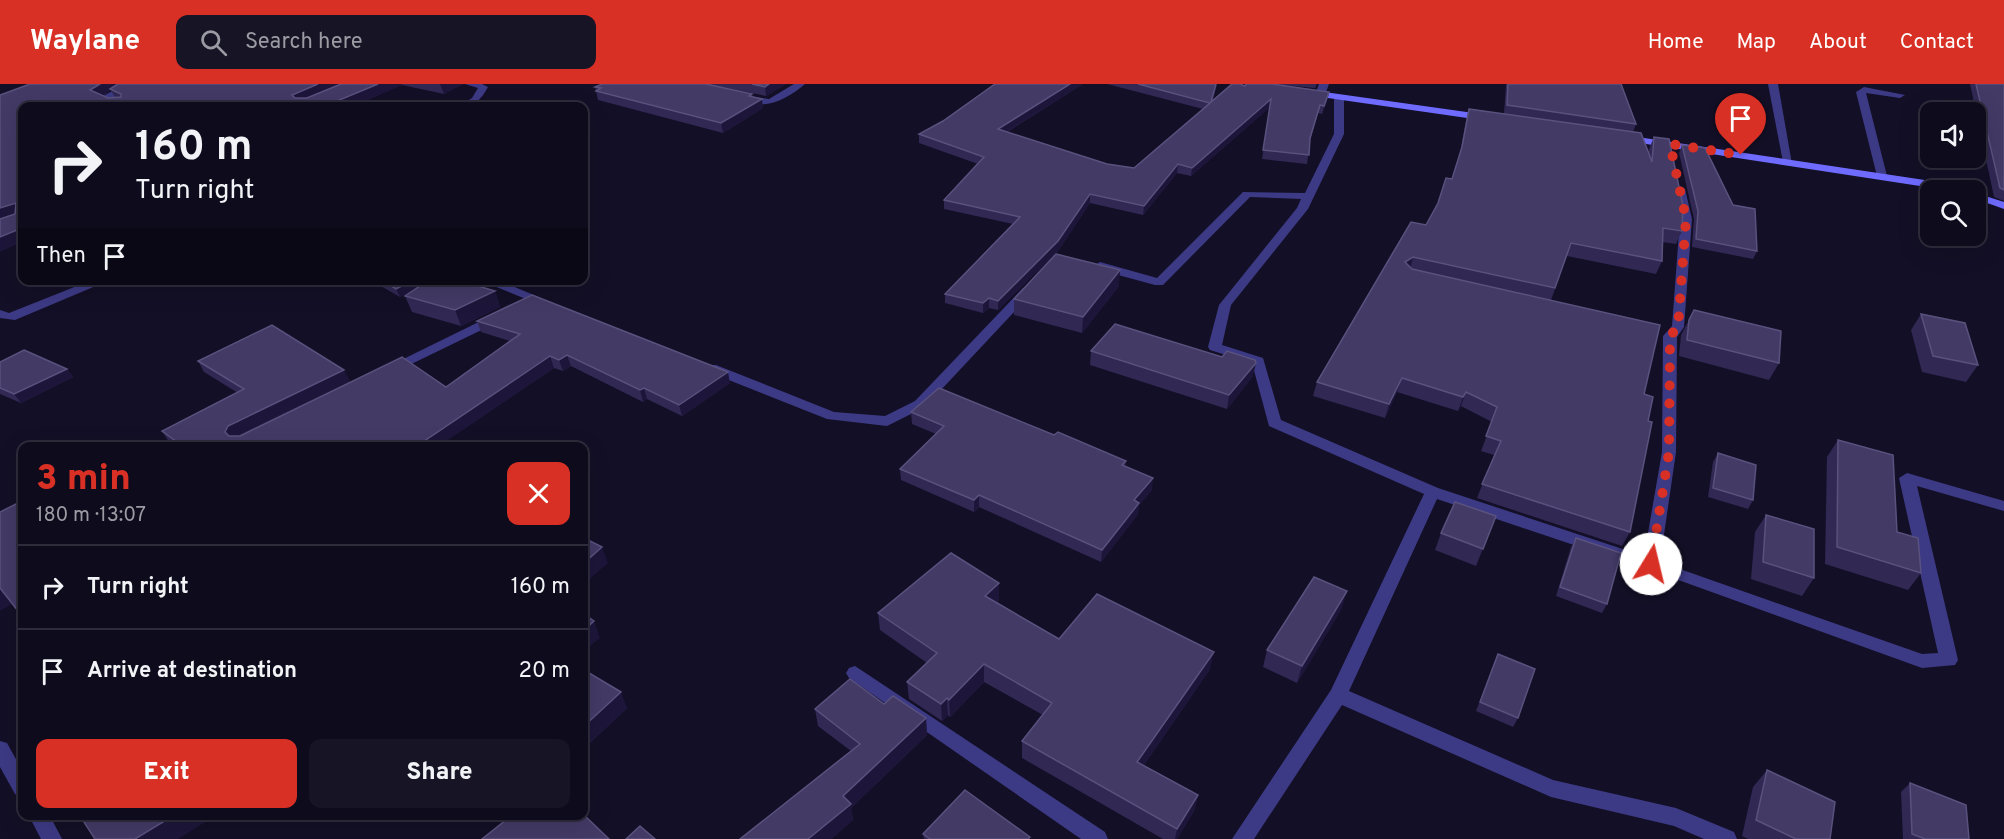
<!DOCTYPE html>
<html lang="en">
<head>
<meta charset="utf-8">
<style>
  :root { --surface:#0e0b1c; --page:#171425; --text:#f1f3f6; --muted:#9b9ba3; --line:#2e2b3b; --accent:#d93025 }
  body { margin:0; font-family:Overpass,sans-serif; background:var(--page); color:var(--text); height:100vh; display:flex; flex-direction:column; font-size:22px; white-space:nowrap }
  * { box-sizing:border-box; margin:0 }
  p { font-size:20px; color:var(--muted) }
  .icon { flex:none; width:33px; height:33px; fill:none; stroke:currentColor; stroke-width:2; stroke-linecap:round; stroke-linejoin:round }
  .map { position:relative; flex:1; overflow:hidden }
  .side { position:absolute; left:18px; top:358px; width:570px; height:378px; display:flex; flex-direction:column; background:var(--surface); border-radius:12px; box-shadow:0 6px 24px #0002,0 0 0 2px var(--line) }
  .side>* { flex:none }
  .top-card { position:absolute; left:18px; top:18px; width:570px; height:183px; border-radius:12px; box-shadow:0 6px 24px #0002,0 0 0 2px var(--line); background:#0e0b1c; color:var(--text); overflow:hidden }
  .controls { position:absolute; left:1920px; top:18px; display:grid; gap:12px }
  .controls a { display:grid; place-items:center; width:66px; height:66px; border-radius:12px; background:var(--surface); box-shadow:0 6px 24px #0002,0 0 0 2px var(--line); font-size:30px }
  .pin { position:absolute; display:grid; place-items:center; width:51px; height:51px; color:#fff; margin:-62px -26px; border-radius:50% 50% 50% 0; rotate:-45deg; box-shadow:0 0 6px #0007 }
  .pin .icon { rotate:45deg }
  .me { position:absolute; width:66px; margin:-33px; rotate:9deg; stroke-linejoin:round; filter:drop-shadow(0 0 4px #0008) }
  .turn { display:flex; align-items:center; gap:21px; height:126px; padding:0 18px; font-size:27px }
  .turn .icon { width:78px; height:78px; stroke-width:2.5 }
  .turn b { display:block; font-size:42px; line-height:51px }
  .then { display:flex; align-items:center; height:57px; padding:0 18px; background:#0003; gap:12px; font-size:22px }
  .round { display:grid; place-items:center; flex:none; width:63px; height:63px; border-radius:12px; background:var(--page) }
  .head { display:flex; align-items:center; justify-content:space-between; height:102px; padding:0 18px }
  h1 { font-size:36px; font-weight:800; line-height:45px; color:var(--accent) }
  .primary-button { display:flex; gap:12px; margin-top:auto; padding:12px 18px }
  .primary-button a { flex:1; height:69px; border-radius:12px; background:var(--accent); color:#fff; font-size:24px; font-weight:800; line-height:69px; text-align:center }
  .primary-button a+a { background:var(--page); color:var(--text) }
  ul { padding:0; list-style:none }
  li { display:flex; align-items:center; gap:18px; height:84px; padding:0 18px; border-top:2px solid var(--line) }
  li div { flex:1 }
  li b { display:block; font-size:22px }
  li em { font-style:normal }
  header { display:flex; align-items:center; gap:36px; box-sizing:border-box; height:84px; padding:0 30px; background:var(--accent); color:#fff }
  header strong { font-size:28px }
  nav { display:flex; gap:33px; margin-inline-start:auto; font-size:21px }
  .search { width:420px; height:54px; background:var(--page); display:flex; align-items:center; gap:15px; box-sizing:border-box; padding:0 21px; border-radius:12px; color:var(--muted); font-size:22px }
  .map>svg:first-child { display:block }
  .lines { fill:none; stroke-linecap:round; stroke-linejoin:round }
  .street { fill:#3d3a85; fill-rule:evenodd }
  .secondary { fill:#6f6bff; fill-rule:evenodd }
  .wall { fill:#312854; fill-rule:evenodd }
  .shaded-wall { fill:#1d163a }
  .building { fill:#433a66; stroke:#5a527e; stroke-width:1.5 }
  .route { stroke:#d93025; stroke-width:10; stroke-dasharray:0 18 }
</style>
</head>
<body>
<header>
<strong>Waylane</strong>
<div class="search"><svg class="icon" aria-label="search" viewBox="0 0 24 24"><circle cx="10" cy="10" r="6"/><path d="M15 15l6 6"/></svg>Search here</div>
<nav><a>Home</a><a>Map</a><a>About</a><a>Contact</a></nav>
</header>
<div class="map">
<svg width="2004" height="755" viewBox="0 0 2004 755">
  <rect width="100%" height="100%" fill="#130f26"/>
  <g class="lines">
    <g class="street">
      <path d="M125 0H137L111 15 125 22H114L98 15Z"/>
      <path d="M465 0H482L488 3C480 17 475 22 459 22L472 14 478 4Z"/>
      <path d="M794 0H805C787 16 760 29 738 14L743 11 769 15Z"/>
      <path d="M1319 0H1329L1325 11 1320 14 1315 11Z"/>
      <path d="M1768 0H1778L1792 80 1783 78Z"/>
      <path d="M1864 3 1905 11 1900 14 1866 9 1887 92 1882 95 1877 92 1856 8Z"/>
      <path d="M1339 11 1344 14V50L1308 125 1231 221 1222 261 1263 274 1281 336 1438 404 1644 472 1662 368 1663 252 1672 242 1680 135 1675 105 1680 102 1685 105 1692 135 1684 243 1677 253 1676 368 1660 478 1922 570 1938 569 1899 394 1907 389 2004 417V427L1917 402 1958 576 1955 581 1922 584 1684 498 1437 415 1349 607 1553 696 1676 724 1734 748 1737 755H1704L1674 742 1551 713 1342 621 1254 755H1232L1331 606 1424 410 1269 342 1252 279 1210 266 1208 263 1219 221 1297 124 1301 115 1250 113 1163 201H1155L1096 185 1094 182 1100 178 1157 194 1243 108 1305 109 1334 50V14Z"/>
      <path d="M92 196H110L15 236 0 234V226L9 229Z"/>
      <path d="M479 196H498L553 219 551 222H543Z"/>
      <path d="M1027 203 1031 204V210L925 323 887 342 827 335 706 287 704 284 706 281H716L834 328 885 332 915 317 1023 204Z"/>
      <path d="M495 230 501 234 500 237 395 288H385L383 285Z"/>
      <path d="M855 582 1105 748 1108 755H1081L849 594 846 589 849 584Z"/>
      <path d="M0 657 7 659 22 686V713L15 710 0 683Z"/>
      <path d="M29 732H50L62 755H41Z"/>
    </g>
    <g class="secondary">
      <path d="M1310 6 1488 31 1493 34 1488 37 1307 11V7Z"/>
      <path d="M1624 51 1938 98 1961 106H1946L1620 56 1619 54Z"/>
      <path d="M1976 109 2004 118V125L1976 115Z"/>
    </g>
  </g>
  <g class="wall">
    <path d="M30 0H463L444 10 402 1 353 22H22ZM111 6 115 14H108L103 12Z"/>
    <path d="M706 0H786L766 12Z"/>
    <path d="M995 0H1083L1007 48 1107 80 1134 84 1203 25 1107 0H1217L1213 16 1245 2 1329 8 1327 17 1322 30 1318 29 1310 58 1307 80 1262 75 1270 23 1191 92 1177 89 1143 131 1090 119 1058 167 998 226 989 224 983 229 945 219V210L1013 140 944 125V116L978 80 919 59V50L943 37Z"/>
    <path d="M1273 0H1317L1315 4Z"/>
    <path d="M1506 0H1621L1636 40 1633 48 1649 70V65L1654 53 1682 147 1676 160 1662 158V177L1656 190 1567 172 1551 216 1644 310 1630 448 1622 462 1477 414 1494 371 1481 367 1492 338 1461 322 1458 327 1397 308 1385 334 1313 312 1317 298 1426 141 1452 95 1459 74 1466 37 1469 25 1504 30Z"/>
    <path d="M1970 0H2004V117L1994 113Z"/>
    <path d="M595 3 752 10 753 13 763 24 723 49 598 16Z"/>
    <path d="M1682 61 1757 167 1753 175 1692 163 1694 135 1679 69Z"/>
    <path d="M370 196H457L495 207 500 223 461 242 412 228 405 212 412 207 400 213Z"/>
    <path d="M1119 202 1082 249 1014 231V215Z"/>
    <path d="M1921 230 1978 281 1966 298 1922 288 1911 246Z"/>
    <path d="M1689 236 1779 279 1769 296 1679 272 1681 251Z"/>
    <path d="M477 237 730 299 682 332 647 315 643 318 571 282 563 287 554 284 437 363H176L169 358 162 347 238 309 204 288 198 277 350 297 238 352H240L446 303 510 257 481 248Z"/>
    <path d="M1091 267 1222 273 1253 292 1227 325 1090 281Z"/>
    <path d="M0 278 67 285 73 293 21 319 0 310Z"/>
    <path d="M911 328 1054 351 1126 377 1125 383 1152 406 1139 421 1138 430 1101 478 979 423 974 428 901 396 900 385 936 350 912 340Z"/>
    <path d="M1838 356 1897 448 1921 489 1908 506 1825 480 1827 373Z"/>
    <path d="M1718 369 1753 416 1748 425 1708 413 1713 378Z"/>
    <path d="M1766 431 1814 494 1802 512 1751 495 1755 448Z"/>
    <path d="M1496 432 1476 482 1435 466 1441 449Z"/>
    <path d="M1576 454 1607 520 1602 529 1556 512 1571 463Z"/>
    <path d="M999 516 997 518 1059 555 1210 585 1144 681 1198 711 1194 727 1177 755H1163L1022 674V657L1043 631 984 598 950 633 948 631 942 637 909 615 907 598 927 579 880 546 878 529Z"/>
    <path d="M1342 524 1297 599 1263 583 1267 566Z"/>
    <path d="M1498 570 1518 634 1513 643 1476 627Z"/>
    <path d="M584 586 627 624 591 658 584 653Z"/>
    <path d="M884 620 926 634 927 651 851 724 853 736 831 755 851 667 818 642 815 625Z"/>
    <path d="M1767 686 1830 755H1748L1742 752 1753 703Z"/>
    <path d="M1910 699 1969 755H1903L1901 708Z"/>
    <path d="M923 750 1030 753V755H924Z"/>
  </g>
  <g class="shaded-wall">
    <path d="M100 0H121L110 5 111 6 96 16 90 6Z"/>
    <path d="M318 0H345L297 21 292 11Z"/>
    <path d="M378 0H402V1L353 22H325Z"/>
    <path d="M440 0H463L444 10Z"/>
    <path d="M769 0H786L766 12 765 3Z"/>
    <path d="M1070 0H1083L998 53V45Z"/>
    <path d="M1216 0H1217L1210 26 1211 18Z"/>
    <path d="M1329 8 1327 17 1322 30 1324 22Z"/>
    <path d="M762 15 763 24 723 49 721 39Z"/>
    <path d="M1271 15 1270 23 1191 92 1192 84Z"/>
    <path d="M1178 80 1177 89 1143 131 1144 122Z"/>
    <path d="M1090 110V119L1058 167 998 226V217Z"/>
    <path d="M16 119 22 129 0 138V124Z"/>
    <path d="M22 144V158L0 168V153Z"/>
    <path d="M1413 173 1410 186 1405 178Z"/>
    <path d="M1120 186 1119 202 1082 249 1083 233Z"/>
    <path d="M414 196 434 197 400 213 396 205Z"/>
    <path d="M495 207 500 223 461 242 455 226Z"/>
    <path d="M989 214V224L983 229V219Z"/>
    <path d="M567 271 571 282 563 287 559 276Z"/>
    <path d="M550 272 554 284 437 363H425L423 358Z"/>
    <path d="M1256 279 1253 292 1227 325 1229 311Z"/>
    <path d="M67 285 73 293 21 319 14 310Z"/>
    <path d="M344 286 350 297 235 353 232 359 225 348 228 342Z"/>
    <path d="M728 288 730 299 682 332 679 321Z"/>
    <path d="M1402 294 1397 308 1385 334 1389 320Z"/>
    <path d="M644 304 647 315 643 318 640 306Z"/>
    <path d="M1466 308 1461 322 1458 327 1463 313Z"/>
    <path d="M1153 394 1152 406 1139 421 1138 430 1101 478 1102 466 1134 416Z"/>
    <path d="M979 411V423L974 428V416Z"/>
    <path d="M602 463 608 479 584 500V479Z"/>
    <path d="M999 499V516L985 529V512Z"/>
    <path d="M0 503 14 519 0 527Z"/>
    <path d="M1347 507 1342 524 1297 599 1302 582Z"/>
    <path d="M594 537 600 554 584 567V546Z"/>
    <path d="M1214 568 1210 585 1135 694 1137 678Z"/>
    <path d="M984 580V598L950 633 949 616Z"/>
    <path d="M621 608 627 624 591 658 584 642Z"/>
    <path d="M947 614 948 631 942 637 941 620Z"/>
    <path d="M926 634 927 651 851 724 853 736 831 755H808L843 712Z"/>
    <path d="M1198 711 1194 727 1177 755H1175L1177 745Z"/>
    <path d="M173 732H215L178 755H135Z"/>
  </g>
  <g class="building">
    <path d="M30 0H100L90 6 108 14 121 13V10L110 5 118 0H318L292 11 295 14H307L341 0H378L325 22H22V144L0 153V135L15 130 16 119 0 124V11Z"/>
    <path d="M602 0H706L752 10 749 12 762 15 721 39 596 7 601 4 595 3Z"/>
    <path d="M752 0H769L765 3Z"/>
    <path d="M995 0H1070L998 45 1107 80 1134 84 1210 19 1138 0H1216L1211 18 1232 0H1240L1245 2 1246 0H1272L1329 8 1324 22 1320 21 1310 54 1309 71 1263 66 1271 15 1192 84 1178 80 1144 122 1090 110 1058 157 998 217 989 214 983 219 945 210 1020 133 944 116 984 73 919 50 943 37Z"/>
    <path d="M1508 0H1621L1636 40 1507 21Z"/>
    <path d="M1976 0H2004V106L2000 104Z"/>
    <path d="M1469 25 1641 49 1652 78 1654 53 1669 55 1683 122 1682 147 1663 144 1662 177 1571 159 1555 204 1413 173 1405 178 1412 185 1660 241 1644 310 1653 313 1648 337 1652 338 1630 448 1482 400 1501 357 1486 352 1497 323 1466 308 1463 313 1402 294 1389 320 1317 298 1411 138 1426 141 1438 119 1446 94 1452 95 1462 63Z"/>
    <path d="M1682 61 1705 64 1733 121 1755 125 1757 167 1696 155 1698 127Z"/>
    <path d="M1056 170 1120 186 1083 233 1014 215Z"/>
    <path d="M381 196H414L396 205Z"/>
    <path d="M429 196H457L495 207 455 226 405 212Z"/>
    <path d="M532 211 728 288 679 321 644 304 640 306 567 271 559 276 550 272 423 358 429 361 425 363H184L162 347 244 305 198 277 272 241 344 286 228 342 225 348 229 352H240L402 273 446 303 520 250 477 237Z"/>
    <path d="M1694 226 1781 247 1779 279 1687 256 1689 236Z"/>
    <path d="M1921 230 1965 239 1978 281 1933 272Z"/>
    <path d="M1115 240 1222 273 1227 267 1255 276 1256 279 1229 311 1091 267Z"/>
    <path d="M24 266 67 285 14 310 0 304V278Z"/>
    <path d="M939 304 1054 351 1058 348 1126 377 1122 381 1153 394 1134 416 1139 419 1102 466 979 411 974 416 900 385 944 342 911 328Z"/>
    <path d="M1838 356 1893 371 1897 448 1918 454 1921 489 1837 463Z"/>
    <path d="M1718 369 1756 381 1753 416 1713 404Z"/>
    <path d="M22 417V532L0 504V428Z"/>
    <path d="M1455 418 1496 432 1483 465 1441 449Z"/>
    <path d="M1766 431 1814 445V494L1763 478Z"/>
    <path d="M584 454 602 463 584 479Z"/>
    <path d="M1576 454 1621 469 1607 520 1560 503Z"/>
    <path d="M951 469 999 499 985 512 1059 555 1097 510 1214 568 1137 678 1198 711 1177 745 1022 657 1052 619 984 580 949 616 947 614 941 620 907 598 937 569 878 529Z"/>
    <path d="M1314 493 1347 507 1302 582 1267 566Z"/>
    <path d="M584 530 594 537 584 546Z"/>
    <path d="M1498 570 1535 585 1518 634 1480 618Z"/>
    <path d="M584 586 621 608 584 642Z"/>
    <path d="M850 595 884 620 893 612 926 634 843 712 851 720 808 755H740L860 660 815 625Z"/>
    <path d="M1767 686 1835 718 1830 755H1796L1756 736Z"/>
    <path d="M1910 699 1966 721 1969 755H1925L1912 750Z"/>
    <path d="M965 706 1030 753 1028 755H930L923 750Z"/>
    <path d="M584 731 609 755H482L511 732H584Z"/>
    <path d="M80 732H173L135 755H95Z"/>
    <path d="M640 742 655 755H626Z"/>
  </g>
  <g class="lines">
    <path class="route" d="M1651 480 1669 368 1670 252 1678 243 1686 135 1670 60 1741 71"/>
  </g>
</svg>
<div class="controls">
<a><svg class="icon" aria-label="sound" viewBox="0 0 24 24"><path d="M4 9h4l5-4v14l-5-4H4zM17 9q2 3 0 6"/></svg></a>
<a><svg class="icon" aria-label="search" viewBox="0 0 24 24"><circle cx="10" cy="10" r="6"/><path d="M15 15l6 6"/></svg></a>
</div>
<div class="pin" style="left:1741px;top:71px;background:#d93025"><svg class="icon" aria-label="arrive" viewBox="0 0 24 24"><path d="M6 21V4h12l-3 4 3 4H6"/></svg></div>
<svg class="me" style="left:1651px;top:480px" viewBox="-20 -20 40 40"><circle r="19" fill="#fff"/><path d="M0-13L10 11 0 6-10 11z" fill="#d93025"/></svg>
<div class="top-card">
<div class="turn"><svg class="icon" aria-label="right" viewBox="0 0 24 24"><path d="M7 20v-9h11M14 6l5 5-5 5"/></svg><div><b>160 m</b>Turn right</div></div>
<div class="then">Then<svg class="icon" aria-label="arrive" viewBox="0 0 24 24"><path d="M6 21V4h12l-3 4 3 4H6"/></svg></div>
</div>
<section class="side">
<div class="head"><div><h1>3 min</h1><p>180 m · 13:07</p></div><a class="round" style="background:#d93025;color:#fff"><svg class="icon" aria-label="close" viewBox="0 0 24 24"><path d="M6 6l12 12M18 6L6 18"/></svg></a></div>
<ul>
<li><svg class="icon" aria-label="right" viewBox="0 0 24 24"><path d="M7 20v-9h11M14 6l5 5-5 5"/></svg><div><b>Turn right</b></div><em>160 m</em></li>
<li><svg class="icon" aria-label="arrive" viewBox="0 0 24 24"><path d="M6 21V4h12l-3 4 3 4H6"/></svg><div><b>Arrive at destination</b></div><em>20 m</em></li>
</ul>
<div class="primary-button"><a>Exit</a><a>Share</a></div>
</section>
</div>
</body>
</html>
